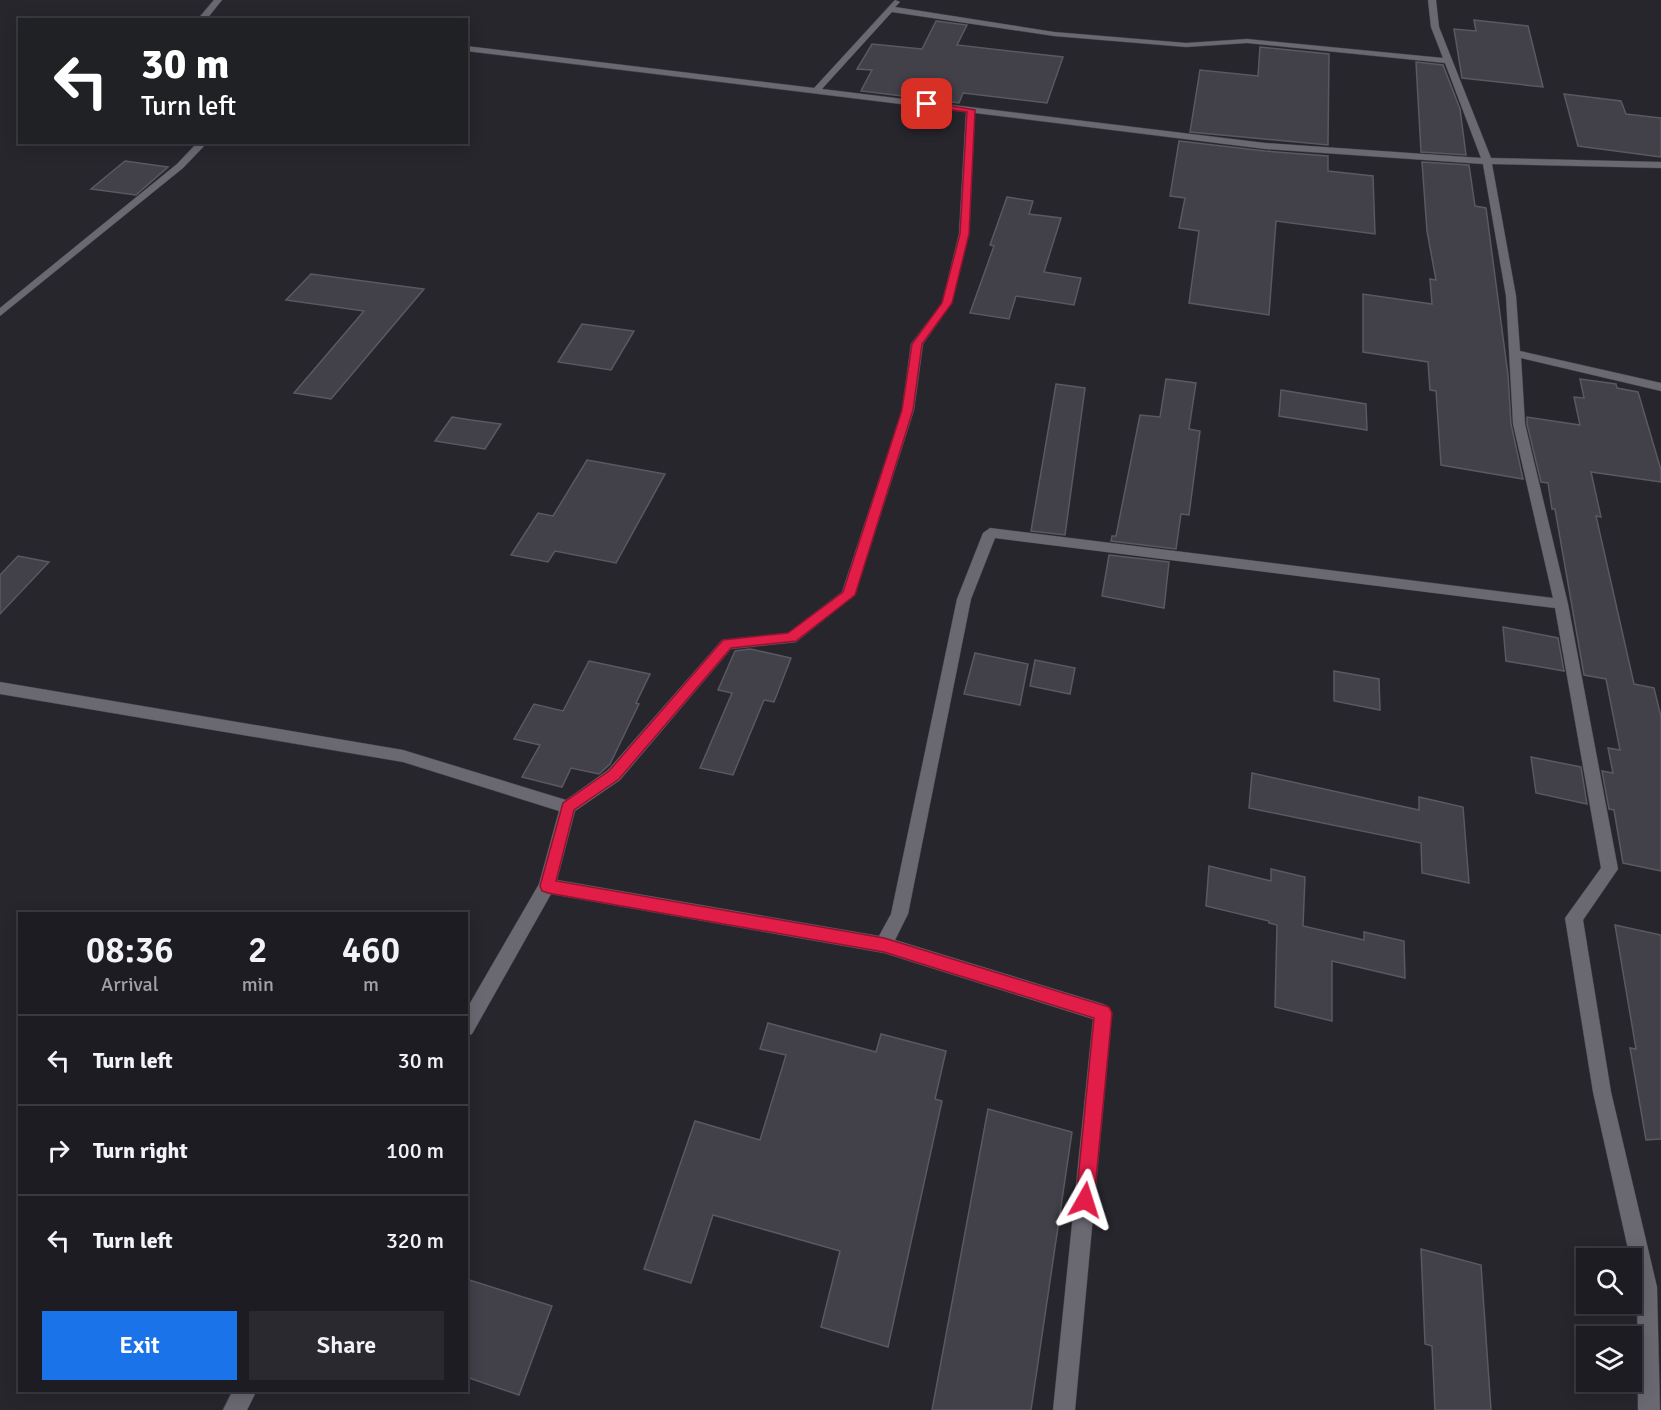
<!DOCTYPE html>
<html lang="en">
<head>
<meta charset="utf-8">
<style>
  :root { --surface:#1d1c22; --page:#2a292f; --text:#f1f3f6; --muted:#a0a1a5; --line:#3b3a40; --accent:#1a73e8 }
  body { margin:0; font-family:Signika,sans-serif; background:var(--page); color:var(--text); height:100vh; display:flex; flex-direction:column; font-size:22px; white-space:nowrap }
  * { box-sizing:border-box; margin:0 }
  p { font-size:20px; color:var(--muted) }
  .icon { flex:none; width:33px; height:33px; fill:none; stroke:currentColor; stroke-width:2; stroke-linecap:round; stroke-linejoin:round }
  .map { position:relative; flex:1; overflow:hidden }
  .details { position:absolute; left:18px; top:912px; width:450px; height:480px; display:flex; flex-direction:column; background:var(--surface); border-radius:0px; box-shadow:0 3px 15px #0003,0 0 0 2px var(--line) }
  .details>* { flex:none }
  .guide { position:absolute; left:18px; top:18px; width:450px; height:126px; border-radius:0px; box-shadow:0 3px 15px #0003,0 0 0 2px var(--line); background:#202124; color:#fff; overflow:hidden }
  .controls { position:absolute; left:1576px; top:1248px; display:grid; gap:12px }
  .controls a { display:grid; place-items:center; width:66px; height:66px; border-radius:0px; background:var(--surface); box-shadow:0 3px 15px #0003,0 0 0 2px var(--line); font-size:30px }
  .pin { position:absolute; display:grid; place-items:center; width:51px; height:51px; color:#fff; margin:-26px; border-radius:12px; box-shadow:0 3px 9px #0006 }
  .me { position:absolute; width:66px; margin:-33px; rotate:6deg; stroke-linejoin:round; filter:drop-shadow(0 0 4px #0008) }
  .turn { display:flex; align-items:center; gap:21px; height:126px; padding:0 24px; font-size:27px }
  .turn .icon { width:78px; height:78px; stroke-width:2.5 }
  .turn b { display:block; font-size:42px; line-height:51px }
  .eta { display:flex; justify-content:space-evenly; align-items:center; height:102px; text-align:center }
  .eta b { font-size:36px; font-weight:600; line-height:42px }
  .button { display:flex; gap:12px; margin-top:auto; padding:12px 24px }
  .button a { flex:1; height:69px; border-radius:0px; background:var(--accent); color:#fff; font-size:24px; font-weight:600; line-height:69px; text-align:center }
  .button a+a { background:var(--page); color:var(--text) }
  ul { padding:0; list-style:none }
  li { display:flex; align-items:center; gap:18px; height:90px; padding:0 24px; border-top:2px solid var(--line) }
  li div { flex:1 }
  li b { display:block; font-size:22px }
  li em { font-style:normal }
  .map>svg:first-child { display:block }
  .building { fill:#424048; stroke:#5a5860; stroke-width:1.5 }
  .lines { fill:none; stroke-linecap:round; stroke-linejoin:round }
  .minor-casing { stroke:#434248; stroke-width:1 }
  .minor { fill:#6a6871; fill-rule:evenodd }
  .route { fill:#e11d48; stroke:#92132f; stroke-width:1.5 }
</style>
</head>
<body>
<div class="map">
<svg width="1661" height="1410" viewBox="0 0 1661 1410">
  <rect width="100%" height="100%" fill="#27262d"/>
  <g class="building">
    <path d="M1474 20 1528 26 1543 87 1462 78 1454 29 1476 31Z"/>
    <path d="M936 21 967 25 957 45 1063 57 1047 103 963 93 959 103 861 91 872 70 857 69 872 44 922 49Z"/>
    <path d="M1260 47 1329 54 1328 145 1190 132 1200 70 1258 76Z"/>
    <path d="M1416 62 1443 65 1460 109 1466 155 1421 152Z"/>
    <path d="M1564 94 1621 101 1626 114 1661 118V157L1578 146Z"/>
    <path d="M1179 141 1265 151 1328 156V171L1373 176 1375 234 1276 221 1269 315 1189 303 1199 231 1179 228 1185 198 1170 196Z"/>
    <path d="M125 161 168 167 136 195 91 189Z"/>
    <path d="M1422 162 1469 165 1475 206 1486 208 1508 375 1511 424 1523 479 1441 465 1436 391 1430 390 1428 362 1363 352V294L1432 304 1430 279 1436 280 1427 231Z"/>
    <path d="M1007 197 1033 201 1029 214 1061 218 1044 272 1081 278 1074 305 1016 296 1009 319 970 313 994 246 990 245Z"/>
    <path d="M311 274 424 289 331 399 294 393 364 311 286 300Z"/>
    <path d="M582 324 634 331 611 370 558 362Z"/>
    <path d="M1166 379 1196 383 1189 429 1200 431 1189 515 1181 514 1176 549 1111 541 1112 536H1116L1140 415 1160 417Z"/>
    <path d="M1580 379 1616 384 1617 388 1638 392 1661 470V482L1591 472 1601 517 1596 516 1634 684 1654 688 1661 717V871L1623 863 1614 810 1609 809 1602 771 1613 773 1608 748 1620 750 1606 679 1584 675 1555 509H1552L1548 483 1541 482 1527 424V417L1580 425 1574 397 1584 398Z"/>
    <path d="M1056 384 1085 388 1065 535 1031 531Z"/>
    <path d="M1281 390 1366 404 1367 430 1279 416Z"/>
    <path d="M452 417 471 420 501 424 485 449 435 441Z"/>
    <path d="M587 460 665 474 616 563 555 551 548 562 511 555 538 513 553 516Z"/>
    <path d="M1109 555 1169 562 1164 608 1102 596Z"/>
    <path d="M18 556 49 562 0 614V575Z"/>
    <path d="M1503 627 1558 638 1564 671 1506 661Z"/>
    <path d="M750 649 791 658 774 702 764 700 733 775 700 768 732 693 718 690 735 651Z"/>
    <path d="M975 653 1028 664 1020 705 964 694Z"/>
    <path d="M1035 660 1075 668 1070 694 1030 686Z"/>
    <path d="M589 661 650 674 636 703 639 704 610 764 599 774 571 768 562 787 522 777 540 745 514 739 534 704 563 711Z"/>
    <path d="M1334 671 1379 679 1380 710 1334 701Z"/>
    <path d="M1531 757 1581 767 1587 804 1536 793Z"/>
    <path d="M1252 773 1419 810V797L1463 807 1469 883 1422 873 1421 843 1249 808Z"/>
    <path d="M1209 866 1271 881V869L1305 877 1303 926 1364 940V932L1404 941 1405 978 1332 961V1021L1275 1007 1277 925 1269 923V921L1206 906Z"/>
    <path d="M1615 925 1661 935V1139L1646 1140 1630 1048 1636 1049Z"/>
    <path d="M768 1023 876 1052 881 1034 946 1051 935 1099 942 1101 888 1347 821 1327 840 1251 713 1215 691 1283 644 1269 695 1121 760 1140 786 1055 760 1049Z"/>
    <path d="M988 1109 1072 1132 1031 1410H932Z"/>
    <path d="M1421 1249 1481 1265 1491 1410H1435L1432 1346 1425 1344Z"/>
    <path d="M466 1279 552 1306 519 1395 466 1377Z"/>
  </g>
  <g class="lines">
    <g class="minor-casing">
      <g id="minor">
        <path d="M214 0H222L206 20H197Z"/>
        <path d="M895 0 900 2 895 7 1054 32 1186 43 1247 39 1443 58 1431 27 1428 0H1436L1439 27 1491 158 1661 162V168L1492 164 1516 296 1520 351 1661 383V391L1521 358 1525 424 1568 604 1618 869 1583 920 1611 1092 1657 1287 1660 1410H1638L1637 1287 1632 1258H1630L1593 1092 1565 918 1601 868 1555 608 995 538 971 599 908 914 895 940 1103 1004 1109 1007 1112 1013 1075 1410H1053L1093 1019 884 953 551 894 472 1034 466 1036V1010L539 884 559 811 403 762 0 694V682L403 750 566 800 608 770 722 640 788 633 842 592 902 410 911 344 942 303 959 234 966 112 466 51V46L814 88ZM892 12 1054 36 1186 47 1247 43 1445 63 1481 158 1265 143 822 89ZM975 113 1265 149 1483 164 1506 296 1513 424 1553 598 990 528 983 533 957 599 891 914 879 936 557 880 575 811 620 780 731 649 796 642 855 595 914 410 923 344 952 303 969 234Z"/>
        <path d="M198 142H208L183 168 0 316V308L177 164Z"/>
        <path d="M233 1390H257L247 1410H223Z"/>
      </g>
    </g>
    <use href="#minor" class="minor"/>
  </g>
  <path class="route" d="M927 102 975 110 969 234 952 303 922 344 913 410 855 595 796 641 731 648 619 779 574 810 556 881 884 938 1109 1007 1112 1013 1094 1200 1091 1206 1085 1209 1078 1206 1076 1200 1094 1018 884 952 548 893 542 891 540 886 563 803 609 771 723 640 788 633 843 592 902 410 912 344 942 303 960 234 967 112 924 106 923 104Z"/>
</svg>
<div class="controls">
<a><svg class="icon" aria-label="search" viewBox="0 0 24 24"><circle cx="10" cy="10" r="6"/><path d="M15 15l6 6"/></svg></a>
<a><svg class="icon" aria-label="layers" viewBox="0 0 24 24"><path d="M12 4l9 5-9 5-9-5zM3 14l9 5 9-5"/></svg></a>
</div>
<div class="pin" style="left:927px;top:104px;background:#d93025"><svg class="icon" aria-label="arrive" viewBox="0 0 24 24"><path d="M6 21V4h12l-3 4 3 4H6"/></svg></div>
<svg class="me" style="left:1085px;top:1200px" viewBox="-20 -20 40 40"><path d="M0-17L14 15 0 8-14 15z" fill="#e11d48" stroke="#fff" stroke-width="4"/></svg>
<div class="guide">
<div class="turn"><svg class="icon" aria-label="left" viewBox="0 0 24 24"><path d="M17 20v-9H6M10 6l-5 5 5 5"/></svg><div><b>30 m</b>Turn left</div></div>
</div>
<section class="details">
<div class="eta">
<div><b>08:36</b><p>Arrival</p></div>
<div><b>2</b><p>min</p></div>
<div><b>460</b><p>m</p></div>
</div>
<ul>
<li><svg class="icon" aria-label="left" viewBox="0 0 24 24"><path d="M17 20v-9H6M10 6l-5 5 5 5"/></svg><div><b>Turn left</b></div><em>30 m</em></li>
<li><svg class="icon" aria-label="right" viewBox="0 0 24 24"><path d="M7 20v-9h11M14 6l5 5-5 5"/></svg><div><b>Turn right</b></div><em>100 m</em></li>
<li><svg class="icon" aria-label="left" viewBox="0 0 24 24"><path d="M17 20v-9H6M10 6l-5 5 5 5"/></svg><div><b>Turn left</b></div><em>320 m</em></li>
</ul>
<div class="button"><a>Exit</a><a>Share</a></div>
</section>
</div>
</body>
</html>
